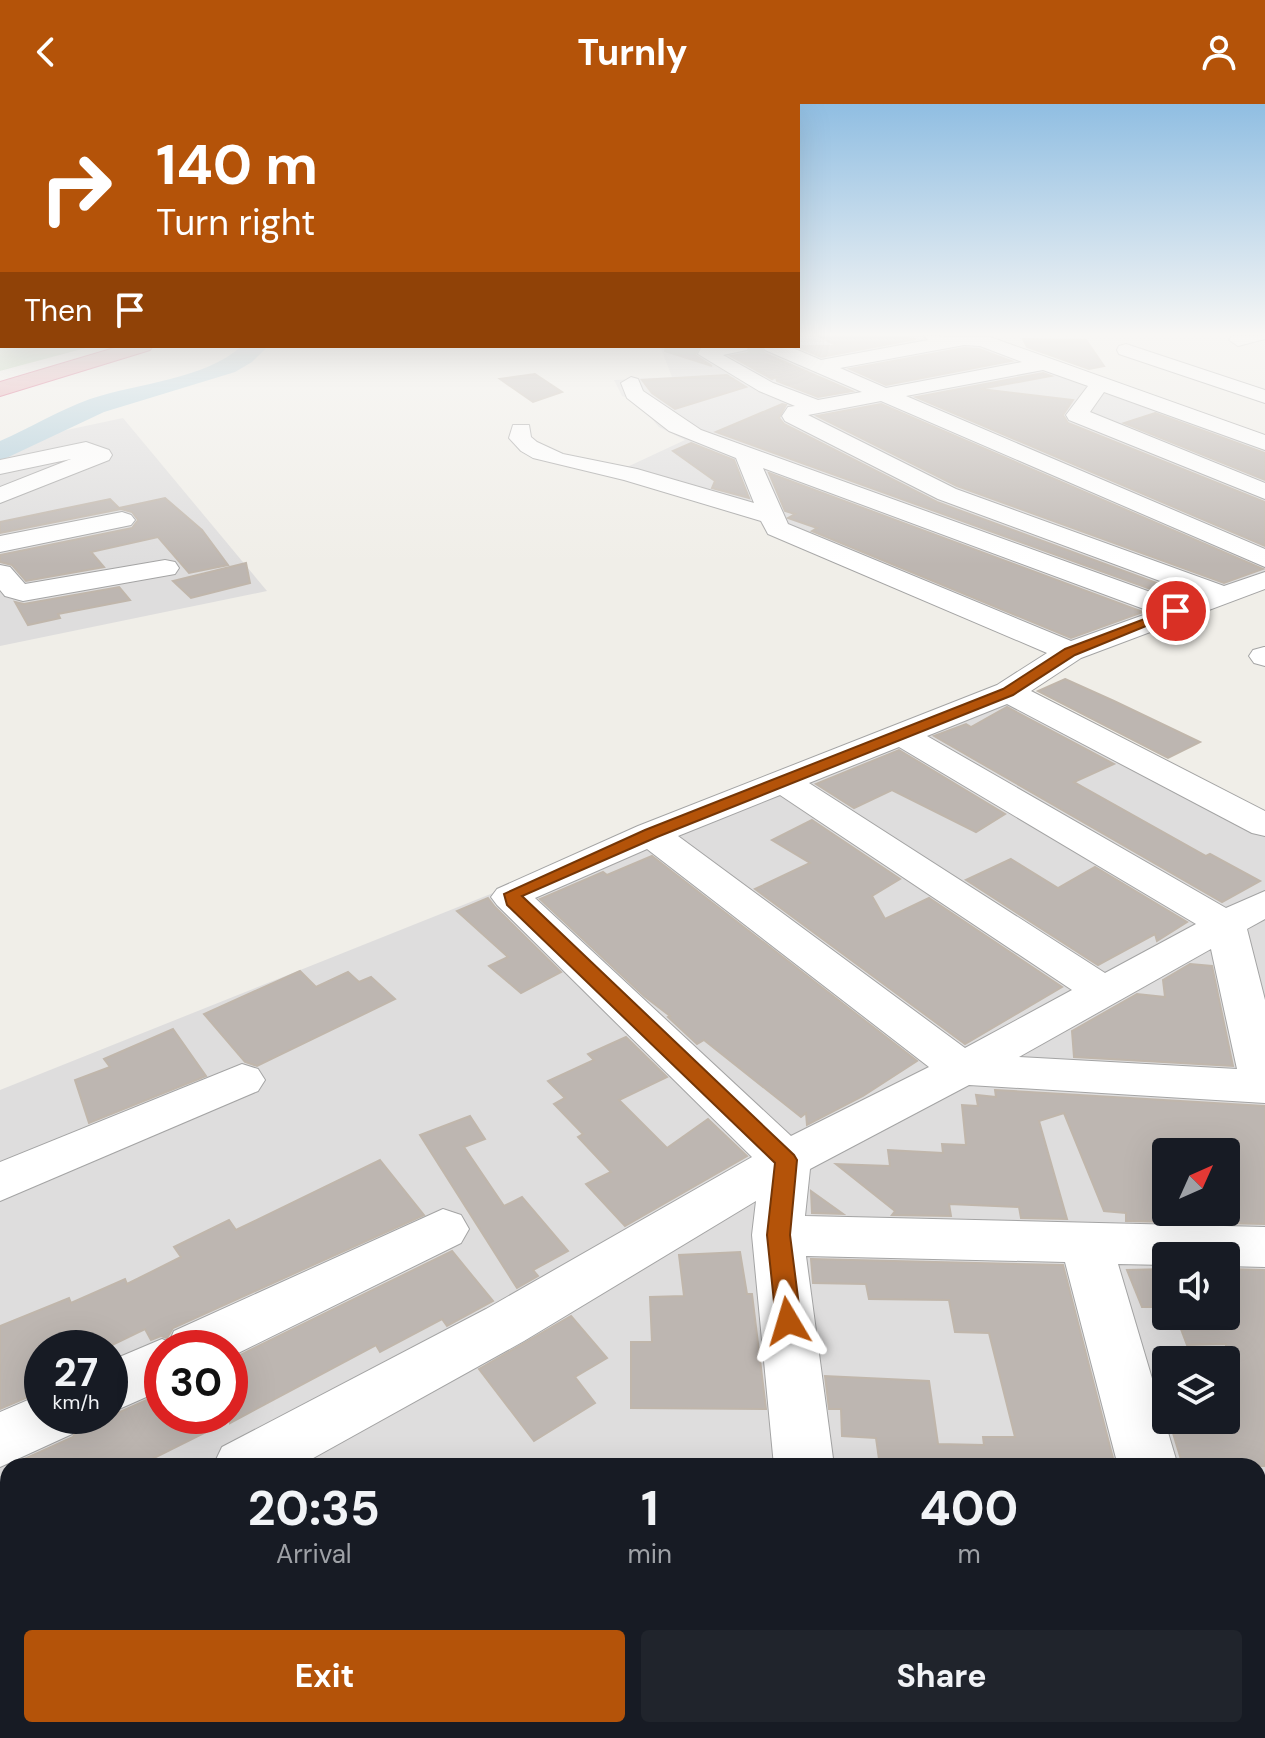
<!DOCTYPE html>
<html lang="en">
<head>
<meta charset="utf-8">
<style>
  :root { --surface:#171b24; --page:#20242c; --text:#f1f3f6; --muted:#9ea1a6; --accent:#b45309 }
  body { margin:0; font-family:"DM Sans",sans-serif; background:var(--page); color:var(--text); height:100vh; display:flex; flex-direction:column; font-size:30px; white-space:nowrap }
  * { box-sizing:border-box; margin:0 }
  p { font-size:26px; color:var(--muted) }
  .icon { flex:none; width:44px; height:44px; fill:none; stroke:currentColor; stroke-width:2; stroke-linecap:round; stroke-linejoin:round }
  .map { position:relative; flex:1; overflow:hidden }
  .details { position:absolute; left:0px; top:1354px; width:1266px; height:280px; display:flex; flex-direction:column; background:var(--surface); border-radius:24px 24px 0 0; box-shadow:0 8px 32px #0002 }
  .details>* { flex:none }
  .banner { position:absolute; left:0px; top:0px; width:800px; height:244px; box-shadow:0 8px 32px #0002; background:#b45309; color:#fff; overflow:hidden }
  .needle { width:52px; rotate:45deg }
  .tools { position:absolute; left:1152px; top:1034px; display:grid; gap:16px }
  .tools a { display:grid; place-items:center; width:88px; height:88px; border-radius:8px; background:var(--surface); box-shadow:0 8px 32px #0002; font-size:40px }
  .speed { position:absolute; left:24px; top:1226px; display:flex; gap:16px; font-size:40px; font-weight:700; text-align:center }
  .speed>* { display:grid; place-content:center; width:104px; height:104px; border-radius:50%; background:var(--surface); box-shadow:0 8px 32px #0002; line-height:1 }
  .speed small { font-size:20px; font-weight:400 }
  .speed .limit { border:12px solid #d22; background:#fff; color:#111 }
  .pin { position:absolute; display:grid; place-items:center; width:68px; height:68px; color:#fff; margin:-34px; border:4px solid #fff; border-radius:50%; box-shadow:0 2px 8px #0007 }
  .me { position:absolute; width:88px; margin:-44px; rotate:353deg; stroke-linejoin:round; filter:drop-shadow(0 0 6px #0008) }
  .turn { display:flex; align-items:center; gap:28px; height:168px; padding:0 24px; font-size:36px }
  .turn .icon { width:104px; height:104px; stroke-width:2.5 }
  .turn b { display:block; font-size:56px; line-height:68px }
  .then { display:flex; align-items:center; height:76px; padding:0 24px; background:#0003; gap:16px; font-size:30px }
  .eta { display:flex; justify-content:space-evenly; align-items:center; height:136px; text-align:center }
  .eta b { font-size:48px; font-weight:700; line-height:56px }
  .action { display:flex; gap:16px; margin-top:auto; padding:16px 24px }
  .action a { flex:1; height:92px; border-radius:8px; background:var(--accent); color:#fff; font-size:32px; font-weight:700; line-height:92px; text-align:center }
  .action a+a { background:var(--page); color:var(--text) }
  header { display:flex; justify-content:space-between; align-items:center; height:104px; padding:0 24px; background:var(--accent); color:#fff; font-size:36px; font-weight:700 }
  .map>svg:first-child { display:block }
  .residential { fill:#dedddd; fill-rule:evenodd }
  .forest { fill:#abcba1 }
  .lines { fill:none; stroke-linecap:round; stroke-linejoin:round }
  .river { fill:#adccd9; fill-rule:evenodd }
  .building { fill:#bdb6b1; stroke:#c0b6ab; stroke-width:2; fill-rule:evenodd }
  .minor-casing { stroke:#a4a4a4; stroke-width:2 }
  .highway-casing { stroke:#cb3862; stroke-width:2 }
  .minor { fill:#fff; fill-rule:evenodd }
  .highway { fill:#df97a1; fill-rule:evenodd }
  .route { fill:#b45309; stroke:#753606; stroke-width:2 }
</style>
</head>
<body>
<header><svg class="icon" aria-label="back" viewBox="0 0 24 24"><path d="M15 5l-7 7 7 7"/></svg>Turnly<svg class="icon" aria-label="person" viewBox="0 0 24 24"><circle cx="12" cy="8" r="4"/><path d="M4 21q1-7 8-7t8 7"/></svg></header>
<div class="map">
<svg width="1265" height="1634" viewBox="0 0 1265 1634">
  <rect width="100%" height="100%" fill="#f0eee8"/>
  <g class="residential">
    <path d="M798 232H929L984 236 1265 338V469L1065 553 763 414 612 370 685 336 659 323 636 297 622 292 614 276 672 273 660 242H798Z"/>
    <path d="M123 314 267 487 0 542V348L62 327Z"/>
    <path d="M999 587 1265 718V1634H0V986ZM1166 1048H1226V1108H1166ZM1166 1152H1226V1212H1166ZM42 1244H110V1312H42ZM162 1244H230V1312H162ZM1166 1256H1226V1316H1166ZM8 1362H1258V1626H8Z"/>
  </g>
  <path class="forest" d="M0 232 2 242H93L0 267Z"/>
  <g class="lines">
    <path class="river" d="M242 242H268L252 258 235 268 104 308 0 357V337C30 324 59 306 90 295 138 279 203 276 242 242Z"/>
  </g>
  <g class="building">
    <path d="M818 232H882L916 235 821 253 796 242H838Z"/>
    <path d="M1023 235 1086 236 1104 262 1089 265 1027 243Z"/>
    <path d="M666 242H699L695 251 712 262 665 247Z"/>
    <path d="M752 242H760L764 249 852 287 818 293 777 277 776 273 772 275 731 252 748 249Z"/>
    <path d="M964 244 979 245 1011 257 886 281 850 265Z"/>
    <path d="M1043 269 1051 272 980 285 1073 296 1063 311 1068 319 1265 398V442L916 293Z"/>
    <path d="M535 270 562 288 533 298 500 275Z"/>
    <path d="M727 271 746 283 675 305 652 289 642 276Z"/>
    <path d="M782 300 786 301 779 314 784 320 937 398 1189 491 1178 495 716 328Z"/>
    <path d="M881 300 1263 465 1224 479 957 382 817 312Z"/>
    <path d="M1155 309 1265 349V376L1124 319Z"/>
    <path d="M691 339 734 356 749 394 712 384 715 377 673 347Z"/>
    <path d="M769 369 1143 508 1071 534 812 427 817 424 788 414 795 410 785 407Z"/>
    <path d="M165 394 202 426 228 461 189 469 158 433 91 448 104 463 26 477 12 461 0 458V451L132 424 138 416 132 408 121 405 0 429V418L110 395 119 404Z"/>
    <path d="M246 459 250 479 191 494 173 477Z"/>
    <path d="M119 483 130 496 58 510 60 514 28 521 15 498 24 500Z"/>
    <path d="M1065 575 1114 597 1200 638 1168 654 1038 587Z"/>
    <path d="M1007 603 1114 660 1074 678 1206 752 1210 750 1260 777 1222 798 934 632 966 620 971 623Z"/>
    <path d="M899 646 1005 710 976 728 892 686 854 704 816 680Z"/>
    <path d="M812 716 900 775 872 792 885 815 929 794 1062 883 965 940 755 785 810 759 772 736Z"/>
    <path d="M652 752 917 957 863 992 807 1021 806 1009 801 1013 704 936 697 940 668 913 670 912 644 892 540 795 603 768 607 771Z"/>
    <path d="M1011 755 1058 784 1095 763 1187 818 1157 837 1155 830 1098 861 966 776Z"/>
    <path d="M488 794 495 803 561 868 521 889 489 862 508 853 457 807Z"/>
    <path d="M1190 860 1212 862 1233 962 1074 953 1072 927 1137 890 1165 893 1163 876Z"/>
    <path d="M300 867 316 883 348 868 359 878 371 873 395 895 257 962 245 958 204 910Z"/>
    <path d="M173 925 206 972 89 1019 75 976 110 963 104 955Z"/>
    <path d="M626 933 667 973 619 996 667 1044 708 1015 747 1052 625 1122 586 1080 611 1068 578 1033 583 1030 554 1000 565 994 548 977 594 956 588 950Z"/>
    <path d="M995 986 1265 1002V1120L1126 1117V1109L1104 1107 1064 1009 1039 1017 1067 1115 1021 1114 1019 1103 949 1100 951 1112 892 1111 895 1107 836 1060 890 1062 888 1046 943 1049 942 1040 966 1041 962 1001 978 1002 976 991 996 993ZM1166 1037 1226 1042V1108H1166Z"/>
    <path d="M470 1012 485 1035 464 1043 504 1102 522 1093 568 1147 533 1166 538 1172 517 1184 420 1031Z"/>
    <path d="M380 1056 424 1111 173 1224 167 1234 161 1232 151 1236 145 1225 106 1244H42V1287L0 1305V1222L69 1194 71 1199 125 1175 127 1180 181 1153 174 1143 229 1116 236 1126Z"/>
    <path d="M811 1087 843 1110 812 1109Z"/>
    <path d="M452 1147 493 1197 447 1222 442 1215 380 1248 376 1241 230 1319V1316L138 1362H9L73 1333 83 1312H111L162 1289V1312H230V1256Z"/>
    <path d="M740 1148 747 1190H752L766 1305 631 1304V1238H652L650 1193 684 1192 679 1151Z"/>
    <path d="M811 1155 1063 1161 1115 1362H880L876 1334 842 1332 841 1305H829L825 1272 929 1277 938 1340 984 1341 983 1333H1015L989 1229 955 1228 949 1196 869 1195 866 1180 813 1179Z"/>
    <path d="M1166 1165V1203H1142L1127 1166Z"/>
    <path d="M1226 1165 1265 1166V1362H1183L1169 1316H1226V1240L1187 1241 1176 1212H1226Z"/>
    <path d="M571 1212 607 1254 575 1273 595 1299 534 1337 479 1265Z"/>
  </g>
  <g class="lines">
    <g class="minor-casing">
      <g id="minor">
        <path d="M924 232 990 233 1265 331V346L1104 288 1090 308 1265 379V395L1069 316 1066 311 1088 282 1043 266 906 292 1265 445V463L881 297 808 311 956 385 1224 482 1265 468V485L1081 554 1031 587 1265 707V732L1252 729 1007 600 927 632 1226 804 1265 787V815L1247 825 1265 896V999L969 981 810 1065 805 1112 1265 1123V1163L1226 1162V1152H1166V1161L1118 1160 1178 1362H1118L1065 1158 806 1152 834 1362H774L752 1131 756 1097 524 1237 299 1362H213L222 1343 486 1205 752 1053 497 801 491 793 497 785 638 722 997 581 1047 549 768 430 761 417 624 376 533 354 521 347 509 334 513 321H529L531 333 537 338 563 350 637 365 754 399 736 354 669 327 627 294 621 279 631 273 638 275 643 287 701 326 1178 498 1198 491 938 395 785 317 782 312 788 303 795 302 759 287 698 250 701 244 749 242 747 246 723 251 773 279 818 296 862 288 765 246 763 242H788L821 256 928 236ZM964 241 980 242 1022 258 886 284 840 264ZM763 364 1152 508 1071 537 788 420ZM899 643 1196 820 1105 869 809 679ZM780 691 1072 886 965 944 678 732ZM647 745 929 963 791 1032 535 794ZM1211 845 1237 965 1019 953Z"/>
        <path d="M1232 232H1265V235L1238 242 1229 236Z"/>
        <path d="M1126 240 1265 286V299L1119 250 1117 246 1119 242Z"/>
        <path d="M86 338 109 346 112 351 109 356 0 399V383L71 355 0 370V356Z"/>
        <path d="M122 408 131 411 135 416 131 421 0 448V432Z"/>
        <path d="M165 456 175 458 179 464 175 470 23 497 5 492 0 486V461L10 463 25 480Z"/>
        <path d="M1264 543H1265V562L1254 559 1249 552 1253 546Z"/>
        <path d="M242 960 258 965 265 976 258 987 0 1097V1058Z"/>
        <path d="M443 1105 461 1111 469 1125 461 1139 230 1253V1244H162V1286L110 1309V1257L162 1235 169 1238 174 1227Z"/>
        <path d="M42 1290V1312H80L72 1330 0 1363V1308Z"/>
        <path d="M1265 1446V1508L1258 1509V1447Z"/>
        <path d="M8 1457V1520L0 1524V1460Z"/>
        <path d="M8 1568V1626H33L14 1634H0V1570Z"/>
        <rect x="218" y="1626" width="70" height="8"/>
      </g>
    </g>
    <g class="highway-casing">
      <path id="highway" d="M121 242H153L150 246 0 292V278Z"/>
    </g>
    <use href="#minor" class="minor"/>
    <use href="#highway" class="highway"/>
  </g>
  <linearGradient id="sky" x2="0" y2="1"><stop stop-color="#90bee2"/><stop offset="0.5" stop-color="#f8f7f5"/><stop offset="1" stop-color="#f8f7f5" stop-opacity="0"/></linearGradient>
  <rect width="1265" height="461" fill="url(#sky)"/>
  <path class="route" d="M1171 505 1183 507 1075 551 1013 591 657 733 522 792 794 1051 797 1056 790 1131 801 1217 797 1225 788 1228 779 1225 776 1217 767 1131 775 1059 507 801 504 790 645 726 1003 585 1065 545Z"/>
</svg>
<div class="tools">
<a><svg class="needle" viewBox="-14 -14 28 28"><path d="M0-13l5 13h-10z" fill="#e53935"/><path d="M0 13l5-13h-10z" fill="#9ea1a6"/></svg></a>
<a><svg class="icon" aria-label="sound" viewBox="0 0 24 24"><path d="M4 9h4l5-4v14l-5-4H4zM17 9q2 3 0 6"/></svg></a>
<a><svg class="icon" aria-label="layers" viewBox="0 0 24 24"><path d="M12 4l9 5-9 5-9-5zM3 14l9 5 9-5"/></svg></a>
</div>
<div class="speed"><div>27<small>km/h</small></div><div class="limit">30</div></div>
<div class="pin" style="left:1176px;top:507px;background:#d93025"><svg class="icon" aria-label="arrive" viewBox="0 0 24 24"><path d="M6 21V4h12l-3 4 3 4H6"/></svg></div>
<svg class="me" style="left:788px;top:1217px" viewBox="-20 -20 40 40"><path d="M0-17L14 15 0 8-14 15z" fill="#b45309" stroke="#fff" stroke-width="4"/></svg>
<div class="banner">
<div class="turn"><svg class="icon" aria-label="right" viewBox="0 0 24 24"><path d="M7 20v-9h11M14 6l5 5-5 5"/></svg><div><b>140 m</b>Turn right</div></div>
<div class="then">Then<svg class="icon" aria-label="arrive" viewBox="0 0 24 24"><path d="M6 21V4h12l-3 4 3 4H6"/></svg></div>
</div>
<section class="details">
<div class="eta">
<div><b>20:35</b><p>Arrival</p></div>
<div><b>1</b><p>min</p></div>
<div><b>400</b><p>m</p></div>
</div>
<div class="action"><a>Exit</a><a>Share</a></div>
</section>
</div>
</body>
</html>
